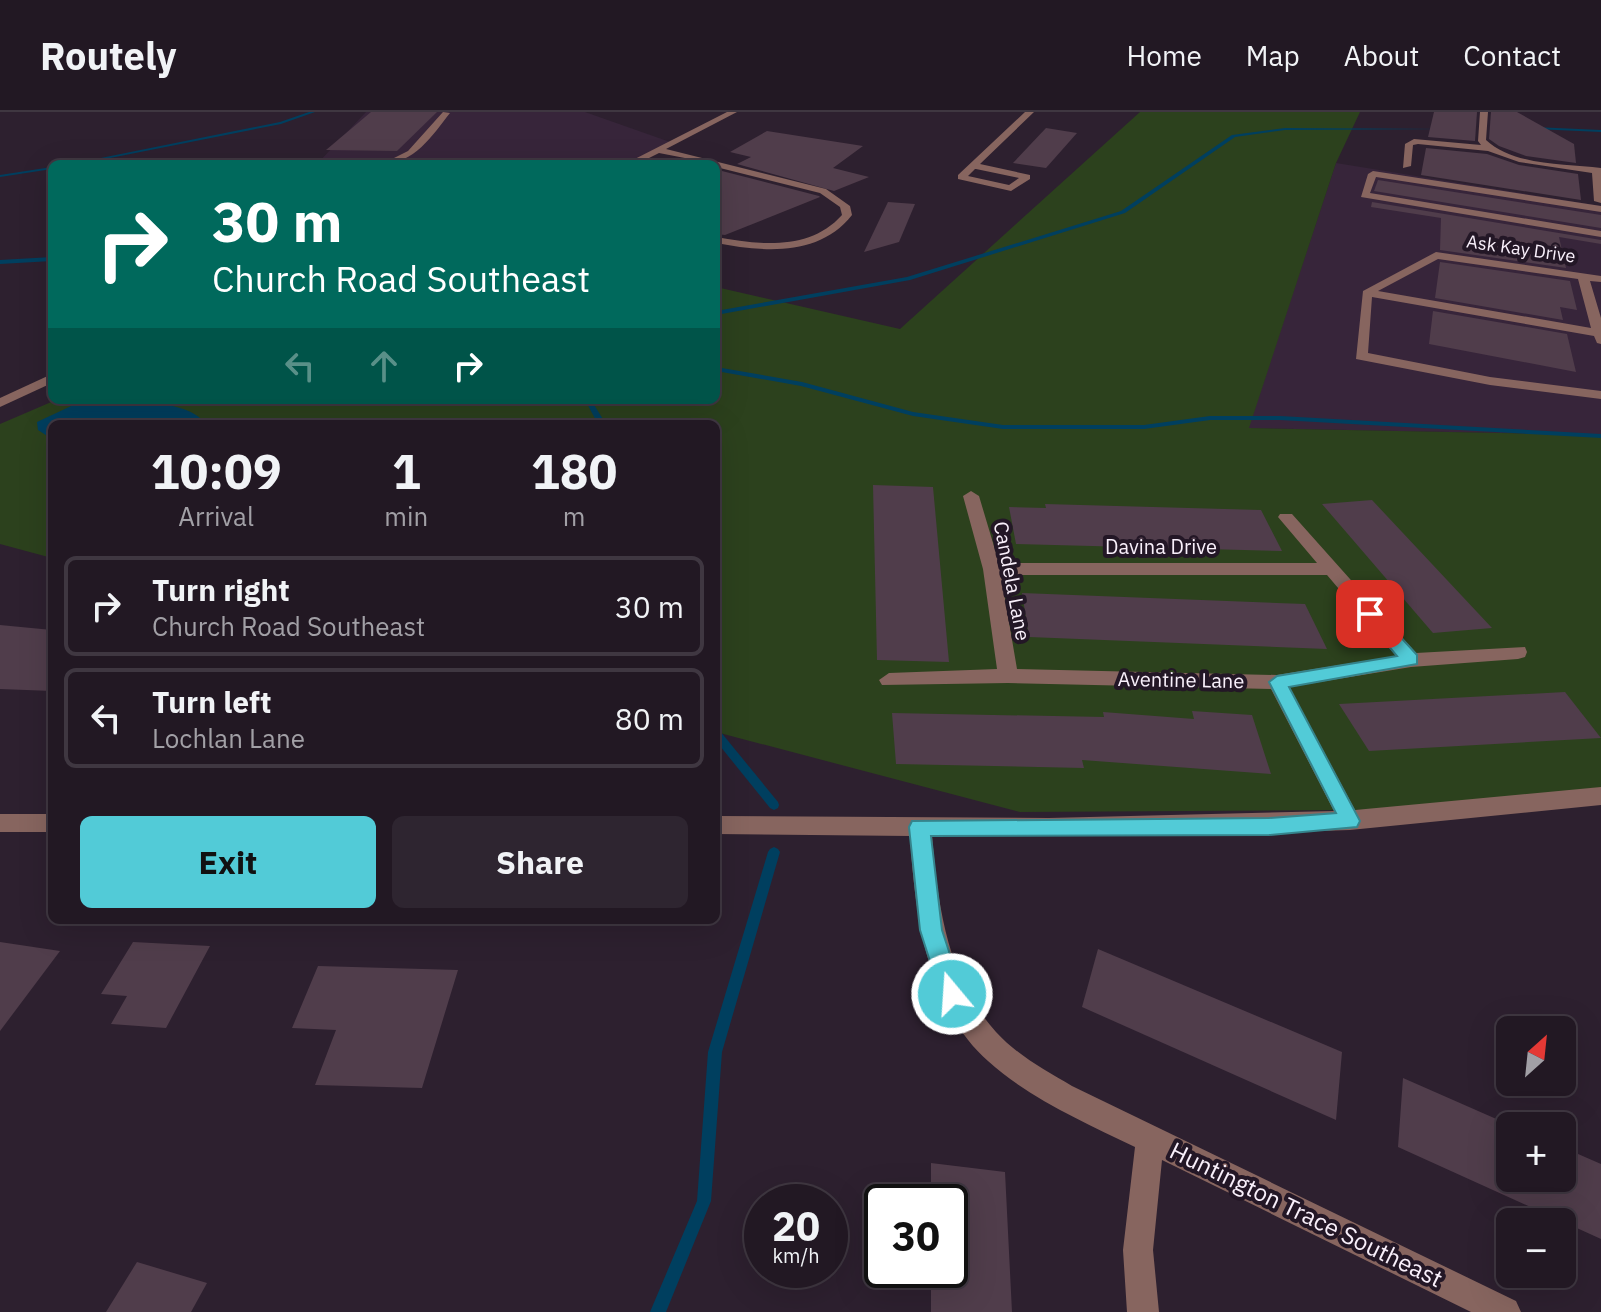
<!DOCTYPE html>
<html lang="en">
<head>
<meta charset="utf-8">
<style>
  :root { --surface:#221823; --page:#2e2530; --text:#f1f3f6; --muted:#a2a0a6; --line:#3f3741; --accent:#52cbd7 }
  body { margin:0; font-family:"IBM Plex Sans",sans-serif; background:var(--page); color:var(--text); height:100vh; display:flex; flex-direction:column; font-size:30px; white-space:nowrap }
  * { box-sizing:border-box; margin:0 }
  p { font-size:26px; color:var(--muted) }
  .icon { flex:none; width:44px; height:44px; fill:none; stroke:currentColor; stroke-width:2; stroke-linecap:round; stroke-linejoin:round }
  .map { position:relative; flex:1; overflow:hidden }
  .drawer { position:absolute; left:48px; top:308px; width:672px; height:504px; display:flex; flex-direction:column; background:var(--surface); border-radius:12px; box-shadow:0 8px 32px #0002,0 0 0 2px var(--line) }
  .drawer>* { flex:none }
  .hud { position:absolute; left:48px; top:48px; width:672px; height:244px; border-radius:12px; box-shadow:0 8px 32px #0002,0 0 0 2px var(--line); background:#00695c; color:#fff; overflow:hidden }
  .needle { width:52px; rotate:27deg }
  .buttons { position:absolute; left:1496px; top:904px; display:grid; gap:16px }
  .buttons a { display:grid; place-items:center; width:80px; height:80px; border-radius:12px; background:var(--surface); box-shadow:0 8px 32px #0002,0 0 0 2px var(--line); font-size:40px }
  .speed { position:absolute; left:744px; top:1072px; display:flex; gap:16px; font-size:40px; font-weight:700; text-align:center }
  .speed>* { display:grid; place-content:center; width:104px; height:104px; border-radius:50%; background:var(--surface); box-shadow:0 8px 32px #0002,0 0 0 2px var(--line); line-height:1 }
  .speed small { font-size:20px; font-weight:400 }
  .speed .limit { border:4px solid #111; border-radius:12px; background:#fff; color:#111 }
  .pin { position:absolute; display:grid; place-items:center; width:68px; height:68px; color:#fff; margin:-34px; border-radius:16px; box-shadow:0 4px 12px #0006 }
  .me { position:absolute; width:88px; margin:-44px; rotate:342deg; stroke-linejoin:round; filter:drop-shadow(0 0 6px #0008) }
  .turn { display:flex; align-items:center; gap:28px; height:168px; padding:0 32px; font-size:36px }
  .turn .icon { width:104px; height:104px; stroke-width:2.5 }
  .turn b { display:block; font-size:56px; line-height:68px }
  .lanes { display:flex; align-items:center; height:76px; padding:0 32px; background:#0003; justify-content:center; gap:40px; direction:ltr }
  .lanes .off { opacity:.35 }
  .eta { display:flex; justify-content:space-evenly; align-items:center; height:136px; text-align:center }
  .eta b { font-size:48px; font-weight:800; line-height:56px }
  .action { display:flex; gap:16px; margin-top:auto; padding:16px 32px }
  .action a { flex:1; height:92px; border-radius:12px; background:var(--accent); color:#111; font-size:32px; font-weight:800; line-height:92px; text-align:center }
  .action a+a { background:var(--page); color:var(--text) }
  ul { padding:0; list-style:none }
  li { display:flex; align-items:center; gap:24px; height:100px; margin:0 16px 12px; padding:0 16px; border:4px solid var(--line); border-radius:12px }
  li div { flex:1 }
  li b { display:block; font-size:30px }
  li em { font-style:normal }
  header { display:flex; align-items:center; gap:48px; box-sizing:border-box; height:112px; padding:0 40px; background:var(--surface); border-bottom:2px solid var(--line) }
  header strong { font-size:38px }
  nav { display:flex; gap:44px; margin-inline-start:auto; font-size:28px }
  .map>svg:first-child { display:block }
  .built { fill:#37253a }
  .green { fill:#2c411d }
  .water { fill:#003f5f }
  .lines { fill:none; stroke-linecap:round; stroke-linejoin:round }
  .stream { fill:#003f5f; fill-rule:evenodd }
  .building { fill:#503d4b }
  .minor { fill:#87655f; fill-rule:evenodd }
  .route { fill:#52cbd7; stroke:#35848c; stroke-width:2 }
  .labels { text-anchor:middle; stroke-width:8; stroke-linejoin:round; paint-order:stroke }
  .far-street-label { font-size:18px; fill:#f9f0fb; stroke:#231726 }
  .street-label { font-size:20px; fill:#f9f0fb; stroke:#231726 }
  .near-street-label { font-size:24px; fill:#f9f0fb; stroke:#231726 }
</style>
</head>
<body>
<header>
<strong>Routely</strong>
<nav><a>Home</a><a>Map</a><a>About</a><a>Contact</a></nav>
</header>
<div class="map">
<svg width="1601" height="1200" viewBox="0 0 1601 1200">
  <rect width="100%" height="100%" fill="#2d202f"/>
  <g class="built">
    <path d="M366 0H585L673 31 624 52H317Z"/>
    <path d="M1336 51 1601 94V323L1248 316Z"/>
  </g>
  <path class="green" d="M1140 0H1360L1336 51 1249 316 1601 323V685L1498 697 1020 700 716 620V312H52V446L0 432V312L56 288H716V175L900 217Z"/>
  <path class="water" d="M84 288C112 288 191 286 205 312H52V327L38 318 37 310Z"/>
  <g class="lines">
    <g class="stream">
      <path d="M309 0H315L281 12 80 52H71L280 10Z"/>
      <path d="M1534 15 1601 18V20L1535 17Z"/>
      <path d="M1285 16 1445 17 1285 18 1235 25 1125 101 910 168 716 203V199L907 165 1121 99 1232 23Z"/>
      <path d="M52 55V57L0 65V63Z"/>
      <path d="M52 145V149L0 152V148Z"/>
      <path d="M716 255 802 270 913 300 1003 313H1144L1210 304H1280L1601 322V326L1280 308H1210L1144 317H1003L913 304 801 274 716 259Z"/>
      <path d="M585 288H591L606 312H598Z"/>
      <path d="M716 618 720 619 778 690 779 693 778 696 774 698 770 696 716 629Z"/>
      <path d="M774 735 778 737 780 740 722 940 711 1089 666 1200H650L697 1089 708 940 768 740 770 737Z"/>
    </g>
  </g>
  <g class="building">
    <path d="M371 0H437L397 39 326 38Z"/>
    <path d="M1434 0H1477L1475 29 1428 25Z"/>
    <path d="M1491 0H1517L1574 32 1576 51 1526 44 1499 34 1489 27Z"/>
    <path d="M1046 16 1077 21 1046 56 1013 51Z"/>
    <path d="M767 19 863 34 833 56 869 65 834 79 737 52 751 45 730 40Z"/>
    <path d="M1426 36 1487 42 1519 53 1578 62 1581 88 1421 63Z"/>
    <path d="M722 59 819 84 820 85 725 123 716 122V62Z"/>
    <path d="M1378 68 1601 103V116L1374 79Z"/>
    <path d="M888 90 915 92 899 130 864 140Z"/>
    <path d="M1372 90 1601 128V132L1559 125 1566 156 1440 138 1441 106 1371 95Z"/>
    <path d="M1440 150 1570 169 1577 198 1560 195 1563 208 1435 186Z"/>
    <path d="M1433 199 1567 222 1576 260 1429 232Z"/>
    <path d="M873 373 933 375 949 550 877 548Z"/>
    <path d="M1372 388 1492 516 1433 521 1322 392Z"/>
    <path d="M1045 392 1261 398 1282 439 1016 432 1009 395 1046 396Z"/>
    <path d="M1022 481 1305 492 1327 537 1029 525Z"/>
    <path d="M0 513 52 518V579L0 577Z"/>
    <path d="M1565 580 1601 626 1369 639 1339 592Z"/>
    <path d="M1192 599 1252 603 1271 662 1082 648 1084 656 896 652 892 601 1104 605 1103 600 1194 607Z"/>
    <path d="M0 830 60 839 0 919Z"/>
    <path d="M133 830 210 834 166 916 111 912 127 884 101 882Z"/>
    <path d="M1098 837 1342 940 1336 1008 1082 895Z"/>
    <path d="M318 854 458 858 422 976 315 973 336 918 292 916Z"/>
    <path d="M1403 966 1510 1013V1066H1562V1035L1601 1052V1127L1398 1035Z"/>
    <path d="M931 1051 1005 1060 1012 1200H931V1158H950V1090H931Z"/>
    <path d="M137 1150 207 1171 191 1200H106Z"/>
  </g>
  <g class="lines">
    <g class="minor">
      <path d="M443 0 450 1C432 24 414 52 382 52L408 39Z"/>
      <path d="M727 0H737L666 37 826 77 850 94 852 103C819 145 764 140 716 131V125C759 133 810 139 842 103L840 95 820 81 716 55V52L659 41 637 52H625Z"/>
      <path d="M1025 0H1034L980 52 1030 63V67L1011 79 958 67V63ZM975 57H976L1019 66 1009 73 968 64Z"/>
      <path d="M1480 0H1488L1486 28C1514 54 1566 52 1601 56V91L1594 89 1592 61 1519 50 1488 39 1418 32 1413 33 1411 54 1403 56 1405 32 1414 27 1481 33 1478 29Z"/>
      <path d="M1373 59 1601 94V100L1376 65 1370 81 1601 119V125L1361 85 1368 62Z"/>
      <path d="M1436 140 1601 164V170L1590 169 1601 206V232L1597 231 1594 224 1372 185 1368 241 1490 265 1601 279V287L1490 273 1356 247 1363 179ZM1438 147 1578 167 1591 216 1378 179Z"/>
      <path d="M52 262V271L0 295V286Z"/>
      <path d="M971 379 979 384 999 451H1317L1278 405 1280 402H1292L1416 541 1525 535 1527 540 1525 545 1518 547 1411 555 1289 575 1355 698 1601 675V693L1350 718 1159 724H932C938 794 947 866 996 920 1017 943 1046 959 1072 974L1516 1189 1521 1200H1471L1162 1048 1153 1138 1159 1200H1127L1123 1138 1135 1035C1084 1010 1030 987 988 949 926 894 915 802 910 724L716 722V704L1049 706 1334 699 1271 577 1008 571 882 573 879 568 889 561 997 557 983 457 963 384ZM1001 463H1327L1396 544 1277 563 1017 557Z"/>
      <rect x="0" y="702" width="52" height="18"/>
    </g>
  </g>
  <path class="route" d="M1370 496 1376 498 1417 543V552L1289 575 1360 709 1357 715 1269 723 931 724 942 818 963 882 960 890 952 893 943 890 920 818 909 715 912 709 1269 706 1336 701 1269 570 1277 564 1397 544 1362 502Z"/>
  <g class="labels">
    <g class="far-street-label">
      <text transform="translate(1521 137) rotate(8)" y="6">Ask Kay Drive</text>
    </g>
    <g class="street-label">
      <text x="1161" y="442">Davina Drive</text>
      <text transform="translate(1012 469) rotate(79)" y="7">Candela Lane</text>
      <text transform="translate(1181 568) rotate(1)" y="7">Aventine Lane</text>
    </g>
    <g class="near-street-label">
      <text transform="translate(1306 1103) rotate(26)" y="8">Huntington Trace Southeast</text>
    </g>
  </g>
</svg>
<div class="buttons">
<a><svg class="needle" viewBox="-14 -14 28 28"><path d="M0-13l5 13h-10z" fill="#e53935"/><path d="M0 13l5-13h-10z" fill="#a2a0a6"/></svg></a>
<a>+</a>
<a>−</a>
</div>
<div class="speed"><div>20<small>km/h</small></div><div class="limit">30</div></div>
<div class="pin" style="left:1370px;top:502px;background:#d93025"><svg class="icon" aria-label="arrive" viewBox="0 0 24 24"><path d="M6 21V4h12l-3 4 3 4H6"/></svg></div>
<svg class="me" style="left:952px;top:882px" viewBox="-20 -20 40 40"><circle r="17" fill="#52cbd7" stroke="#fff" stroke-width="3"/><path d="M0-11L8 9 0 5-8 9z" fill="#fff"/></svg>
<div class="hud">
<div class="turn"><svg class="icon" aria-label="right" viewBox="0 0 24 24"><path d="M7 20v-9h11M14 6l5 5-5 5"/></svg><div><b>30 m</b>Church Road Southeast</div></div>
<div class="lanes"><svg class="icon off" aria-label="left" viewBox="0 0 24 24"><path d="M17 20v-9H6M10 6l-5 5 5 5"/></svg><svg class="icon off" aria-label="ahead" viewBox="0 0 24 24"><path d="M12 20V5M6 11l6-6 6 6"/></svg><svg class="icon" aria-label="right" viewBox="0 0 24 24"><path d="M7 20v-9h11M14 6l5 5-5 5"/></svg></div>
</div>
<section class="drawer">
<div class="eta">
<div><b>10:09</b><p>Arrival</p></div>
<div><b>1</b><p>min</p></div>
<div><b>180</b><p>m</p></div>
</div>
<ul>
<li><svg class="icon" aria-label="right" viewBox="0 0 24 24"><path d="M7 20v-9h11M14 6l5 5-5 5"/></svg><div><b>Turn right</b><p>Church Road Southeast</p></div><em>30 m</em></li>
<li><svg class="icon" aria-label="left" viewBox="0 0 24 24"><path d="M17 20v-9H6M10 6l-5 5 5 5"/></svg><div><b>Turn left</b><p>Lochlan Lane</p></div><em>80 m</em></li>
</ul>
<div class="action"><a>Exit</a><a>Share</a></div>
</section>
</div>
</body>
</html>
